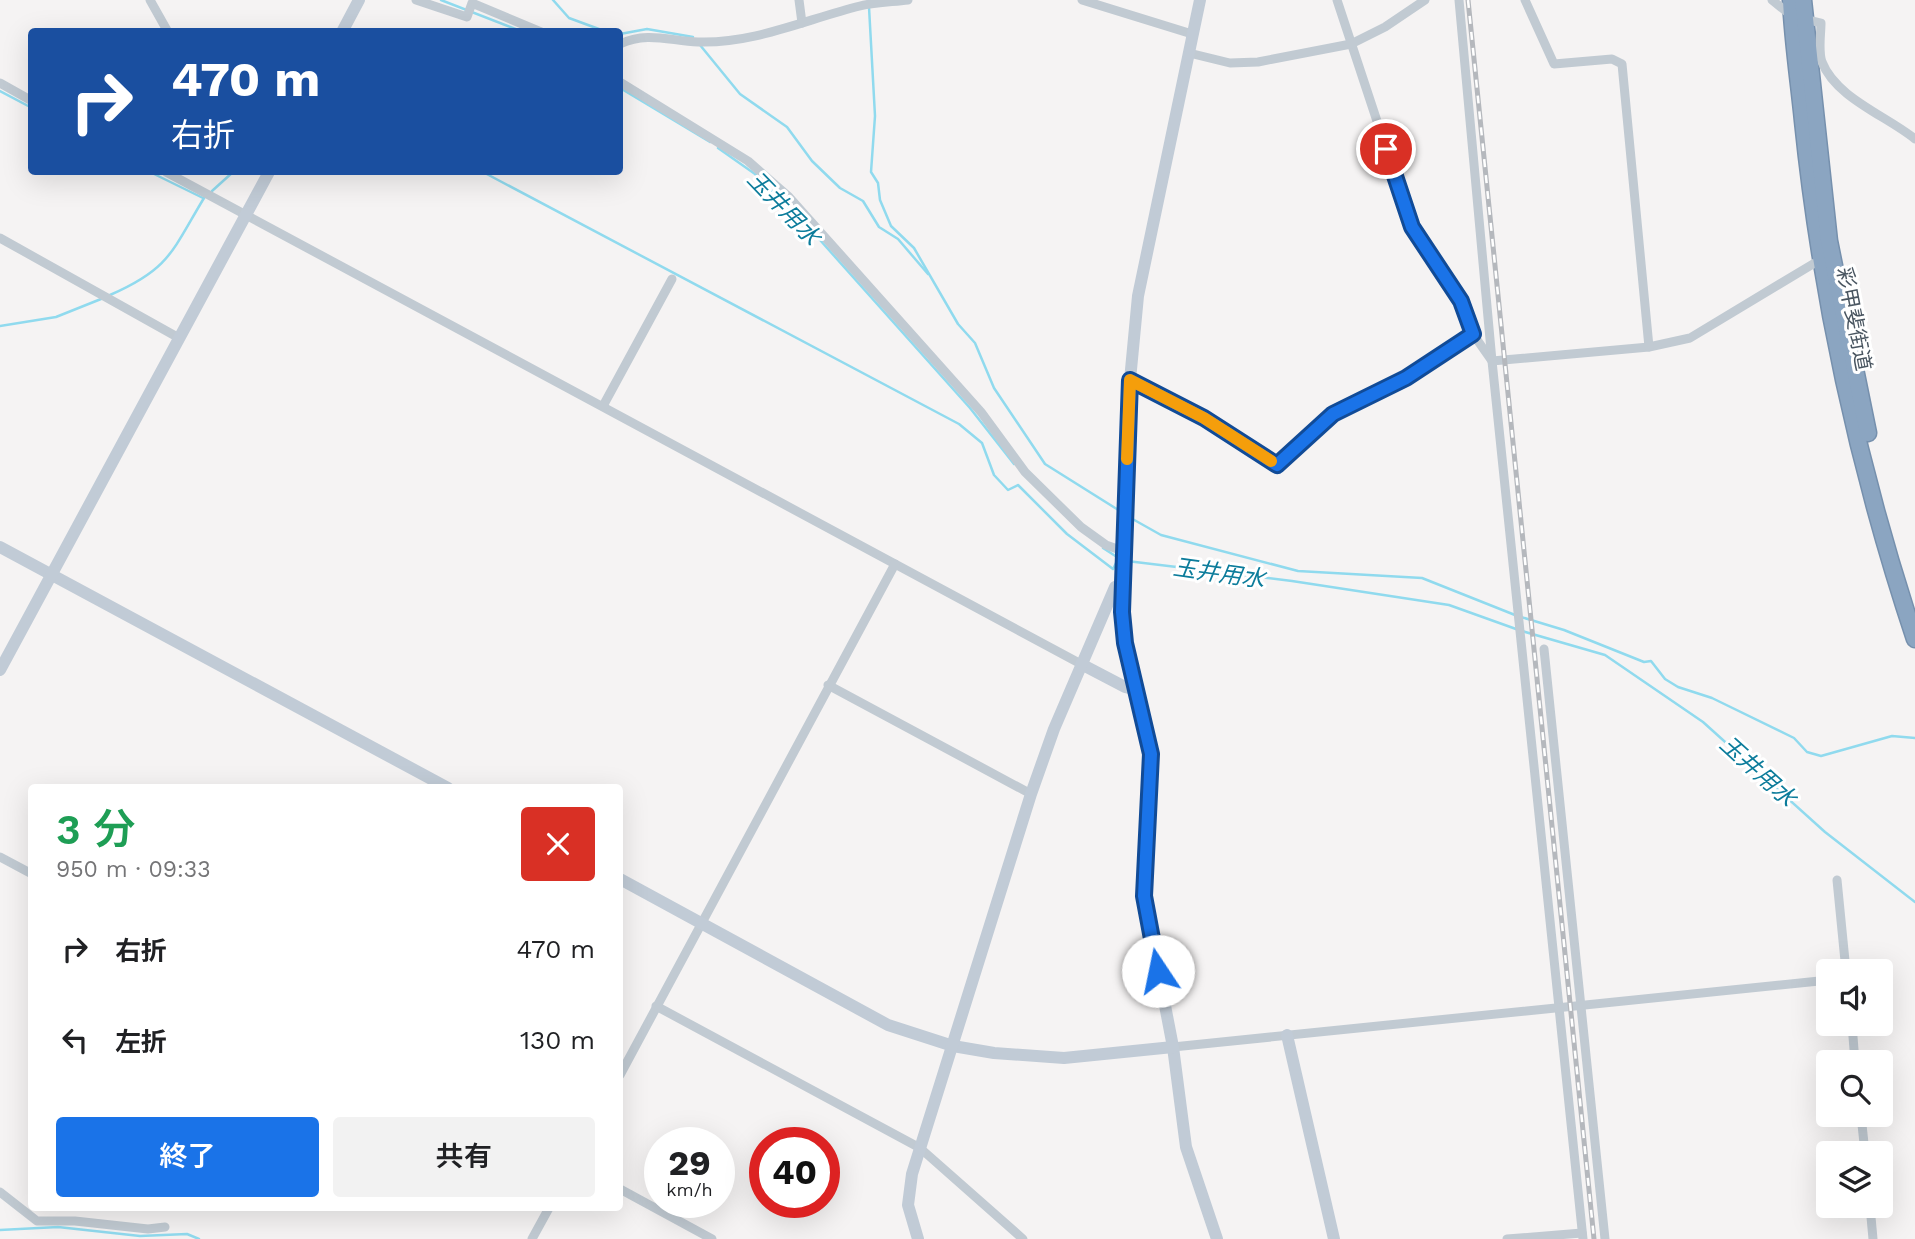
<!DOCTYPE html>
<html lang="ja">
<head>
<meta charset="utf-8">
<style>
  :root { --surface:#fff; --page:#f2f2f2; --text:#202124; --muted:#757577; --accent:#1a73e8 }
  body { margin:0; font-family:"Work Sans","Noto Sans JP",sans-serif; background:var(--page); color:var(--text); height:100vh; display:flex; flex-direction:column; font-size:26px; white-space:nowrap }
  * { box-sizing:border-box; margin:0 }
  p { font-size:23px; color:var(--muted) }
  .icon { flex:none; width:38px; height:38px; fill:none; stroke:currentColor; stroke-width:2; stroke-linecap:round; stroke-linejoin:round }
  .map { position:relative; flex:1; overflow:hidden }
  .panel { position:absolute; left:28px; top:784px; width:595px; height:427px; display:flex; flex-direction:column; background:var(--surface); border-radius:7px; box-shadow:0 7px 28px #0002 }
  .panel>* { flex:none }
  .banner { position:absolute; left:28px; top:28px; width:595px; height:147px; border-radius:7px; box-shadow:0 7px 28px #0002; background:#1a4fa0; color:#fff; overflow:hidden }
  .controls { position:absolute; left:1816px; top:959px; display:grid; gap:14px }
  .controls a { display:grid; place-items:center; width:77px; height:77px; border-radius:7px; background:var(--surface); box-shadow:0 7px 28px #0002; font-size:35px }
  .speed { position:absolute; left:644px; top:1127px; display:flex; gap:14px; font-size:35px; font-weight:700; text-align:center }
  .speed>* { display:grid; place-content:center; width:91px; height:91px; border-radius:50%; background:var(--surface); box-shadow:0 7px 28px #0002; line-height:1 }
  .speed small { font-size:18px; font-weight:400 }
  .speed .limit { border:10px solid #d22; background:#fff; color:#111 }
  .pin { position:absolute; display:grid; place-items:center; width:60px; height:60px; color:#fff; margin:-30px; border:4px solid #fff; border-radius:50%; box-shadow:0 2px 7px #0007 }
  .me { position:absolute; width:77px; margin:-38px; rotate:349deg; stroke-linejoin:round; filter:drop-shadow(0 0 5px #0008) }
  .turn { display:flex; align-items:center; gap:24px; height:147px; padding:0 28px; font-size:32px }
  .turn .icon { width:91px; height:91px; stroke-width:2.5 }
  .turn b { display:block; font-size:49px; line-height:60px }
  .round { display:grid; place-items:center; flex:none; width:74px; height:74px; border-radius:7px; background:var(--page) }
  .headline { display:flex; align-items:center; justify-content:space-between; height:119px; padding:0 28px }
  h1 { font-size:42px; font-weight:600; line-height:52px; color:#1e9e55 }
  .button { display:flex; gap:14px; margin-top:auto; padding:14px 28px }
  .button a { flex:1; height:80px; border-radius:7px; background:var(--accent); color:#fff; font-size:28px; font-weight:600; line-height:80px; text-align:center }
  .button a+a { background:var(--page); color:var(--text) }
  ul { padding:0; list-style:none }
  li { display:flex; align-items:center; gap:21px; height:91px; padding:0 28px }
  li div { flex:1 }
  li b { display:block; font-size:26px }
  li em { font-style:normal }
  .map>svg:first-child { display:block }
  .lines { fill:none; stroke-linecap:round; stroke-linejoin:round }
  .stream { stroke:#90daee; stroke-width:2.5 }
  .highway-casing { stroke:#7690ad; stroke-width:19 }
  .street { stroke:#c1cad2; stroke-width:9 }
  .secondary { stroke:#c1cbd6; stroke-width:12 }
  .highway { stroke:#8ba5c1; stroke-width:16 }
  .rail-casing { stroke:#b5b8bd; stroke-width:5 }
  .rail { stroke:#fff; stroke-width:2.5; stroke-dasharray:8; stroke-linecap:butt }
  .route-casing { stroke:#114b97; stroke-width:18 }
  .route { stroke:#1a73e8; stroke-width:12 }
  .slow { stroke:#f59e0b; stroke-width:12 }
  .labels { text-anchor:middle; stroke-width:6; stroke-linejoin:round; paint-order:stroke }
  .street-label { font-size:21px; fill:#4a5661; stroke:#fff }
  .water-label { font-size:23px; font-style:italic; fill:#0c7c9b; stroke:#fff }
</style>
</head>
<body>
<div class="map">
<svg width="1915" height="1239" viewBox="0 0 1915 1239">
  <rect width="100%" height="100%" fill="#f5f3f3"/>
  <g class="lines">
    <g class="stream">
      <path d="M441 0 523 32"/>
      <path d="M553 0 569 18 607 32"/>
      <path d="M869 7 875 116 871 172 878 183 880 200 891 226 914 248 958 324 975 343 994 388 1045 464 1120 511"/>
      <path d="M620 34 647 29 693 37"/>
      <path d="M700 45 740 94 787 127 812 161 840 188 863 201 879 227 898 239 928 274"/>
      <path d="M620 88 710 142"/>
      <path d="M0 91 32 108"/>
      <path d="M718 148 755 174 820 240 970 408 1014 464"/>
      <path d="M150 172 203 198"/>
      <path d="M483 172 959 424 982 443 994 475 1008 490 1018 485 1067 534 1113 569 1118 559"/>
      <path d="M212 191 233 172"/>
      <path d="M110 295C170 269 172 251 204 198"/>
      <path d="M0 326 56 317 101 299"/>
      <path d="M1129 517 1161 535 1298 571 1422 578 1515 615"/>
      <path d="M1103 548 1120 559"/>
      <path d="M1127 561 1292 581 1449 605 1516 629"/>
      <path d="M1521 617 1564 630 1644 662 1651 661 1665 679 1678 687 1712 698 1794 738 1807 752 1821 756 1892 736 1915 738"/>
      <path d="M1522 631 1605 655 1703 722 1825 832 1915 902"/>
      <path d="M0 1230 58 1227 140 1236 187 1234 199 1239"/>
    </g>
    <g class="highway-casing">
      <g id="highway">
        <path d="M1791 0C1793 41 1799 81 1803 121 1821 297 1859 471 1915 639"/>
        <path d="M1803 0 1829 241 1868 433"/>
      </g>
    </g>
    <g class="street">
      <path d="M150 0 168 32"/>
      <path d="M416 0 467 17 472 3 541 32"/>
      <path d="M799 0 802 23"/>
      <path d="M1082 0 1192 34"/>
      <path d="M1337 0 1412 227 1461 301 1473 334 1492 361 1649 347 1690 338 1823 258"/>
      <path d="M1459 0 1492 361 1583 1239"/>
      <path d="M1525 0 1554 64 1612 59 1622 64 1649 347"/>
      <path d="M1772 0 1792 16 1821 23C1821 34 1818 51 1822 62 1836 98 1887 116 1915 139"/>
      <path d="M620 44C647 31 670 41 698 42 754 44 807 19 860 6 876 2 892 2 908 0"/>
      <path d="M1189 53 1230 63 1258 62 1351 44 1385 27 1425 0"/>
      <path d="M620 82 748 161 789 197 981 412 1025 472 1081 527 1106 545 1123 551"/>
      <path d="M0 83 32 101"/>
      <path d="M166 172 1081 664"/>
      <path d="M0 238 179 338"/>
      <path d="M1130 380 1204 418 1277 465 1333 414 1406 378 1473 334"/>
      <path d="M603 406 672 279"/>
      <path d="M1544 649 1605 1239"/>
      <path d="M828 685 1031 794"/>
      <path d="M0 857 32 874"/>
      <path d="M1837 880 1846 971"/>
      <path d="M656 1006 920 1148 1023 1239"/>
      <path d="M1852 1024 1855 1062"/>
      <path d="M1173 1047 1829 980"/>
      <path d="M620 1075 895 564"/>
      <path d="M1861 1115 1865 1153"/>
      <path d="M620 1189 712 1239"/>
      <path d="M0 1192 37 1221H75L148 1229 165 1227"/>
      <path d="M1870 1206 1873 1239"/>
      <path d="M532 1239 549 1208"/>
      <path d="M1507 1239 1582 1233"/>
    </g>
    <g class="secondary">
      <path d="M1200 0 1138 296 1130 380 1122 612 1125 643 1151 754 1144 896 1173 1047 1186 1147 1217 1239"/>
      <path d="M342 32 359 0"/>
      <path d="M0 547 448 788"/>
      <path d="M1081 664 1125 687 1137 690"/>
      <path d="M0 670 269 172"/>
      <path d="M620 879 888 1025 953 1046 994 1053 1064 1058 1173 1047"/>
      <path d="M1287 1035 1334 1239"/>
      <path d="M918 1239 908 1205 912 1174 1031 794 1054 729 1115 587 1122 584"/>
    </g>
    <use href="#highway" class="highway"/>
    <g class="rail-casing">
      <path id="rail" d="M1468 0 1594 1239"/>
    </g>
    <use href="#rail" class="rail"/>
  </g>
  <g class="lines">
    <g class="route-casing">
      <path id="route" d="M1158 971 1144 896 1151 754 1125 643 1122 612 1130 380 1204 418 1277 465 1333 414 1406 378 1473 334 1461 301 1412 227 1386 149"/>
    </g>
    <use href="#route" class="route"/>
    <path class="slow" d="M1127 459 1130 380 1204 418 1271 461"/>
  </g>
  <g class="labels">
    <g class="street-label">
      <text transform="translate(1854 319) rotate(79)" y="7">彩甲斐街道</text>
    </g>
    <g class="water-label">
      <text transform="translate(784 208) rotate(46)" y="8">玉井用水</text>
      <text transform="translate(1219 573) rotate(8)" y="8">玉井用水</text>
      <text transform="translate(1758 771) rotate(42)" y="8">玉井用水</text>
    </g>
  </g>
</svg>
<div class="controls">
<a><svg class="icon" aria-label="sound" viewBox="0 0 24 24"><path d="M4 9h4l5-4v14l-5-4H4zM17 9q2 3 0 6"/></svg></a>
<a><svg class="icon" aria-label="search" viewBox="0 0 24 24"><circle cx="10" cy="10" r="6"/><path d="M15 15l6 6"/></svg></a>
<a><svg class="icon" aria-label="layers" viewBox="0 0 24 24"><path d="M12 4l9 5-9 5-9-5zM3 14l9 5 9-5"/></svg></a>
</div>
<div class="speed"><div>29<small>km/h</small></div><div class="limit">40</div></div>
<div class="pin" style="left:1386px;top:149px;background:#d93025"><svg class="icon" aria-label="arrive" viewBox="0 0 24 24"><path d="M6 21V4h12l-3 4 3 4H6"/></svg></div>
<svg class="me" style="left:1158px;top:971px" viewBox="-20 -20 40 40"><circle r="19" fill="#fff"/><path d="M0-13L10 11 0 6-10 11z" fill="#1a73e8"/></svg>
<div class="banner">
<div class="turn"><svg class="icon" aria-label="right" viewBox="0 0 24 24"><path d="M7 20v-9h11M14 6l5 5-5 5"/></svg><div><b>470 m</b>右折</div></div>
</div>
<section class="panel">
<div class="headline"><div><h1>3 分</h1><p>950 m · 09:33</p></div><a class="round" style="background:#d93025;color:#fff"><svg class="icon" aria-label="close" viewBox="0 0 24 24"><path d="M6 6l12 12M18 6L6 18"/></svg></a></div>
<ul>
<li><svg class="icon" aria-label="right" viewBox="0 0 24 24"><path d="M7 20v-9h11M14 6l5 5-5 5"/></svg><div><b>右折</b></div><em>470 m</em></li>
<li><svg class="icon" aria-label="left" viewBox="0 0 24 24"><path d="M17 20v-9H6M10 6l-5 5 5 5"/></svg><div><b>左折</b></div><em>130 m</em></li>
</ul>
<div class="button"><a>終了</a><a>共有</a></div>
</section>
</div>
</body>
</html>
